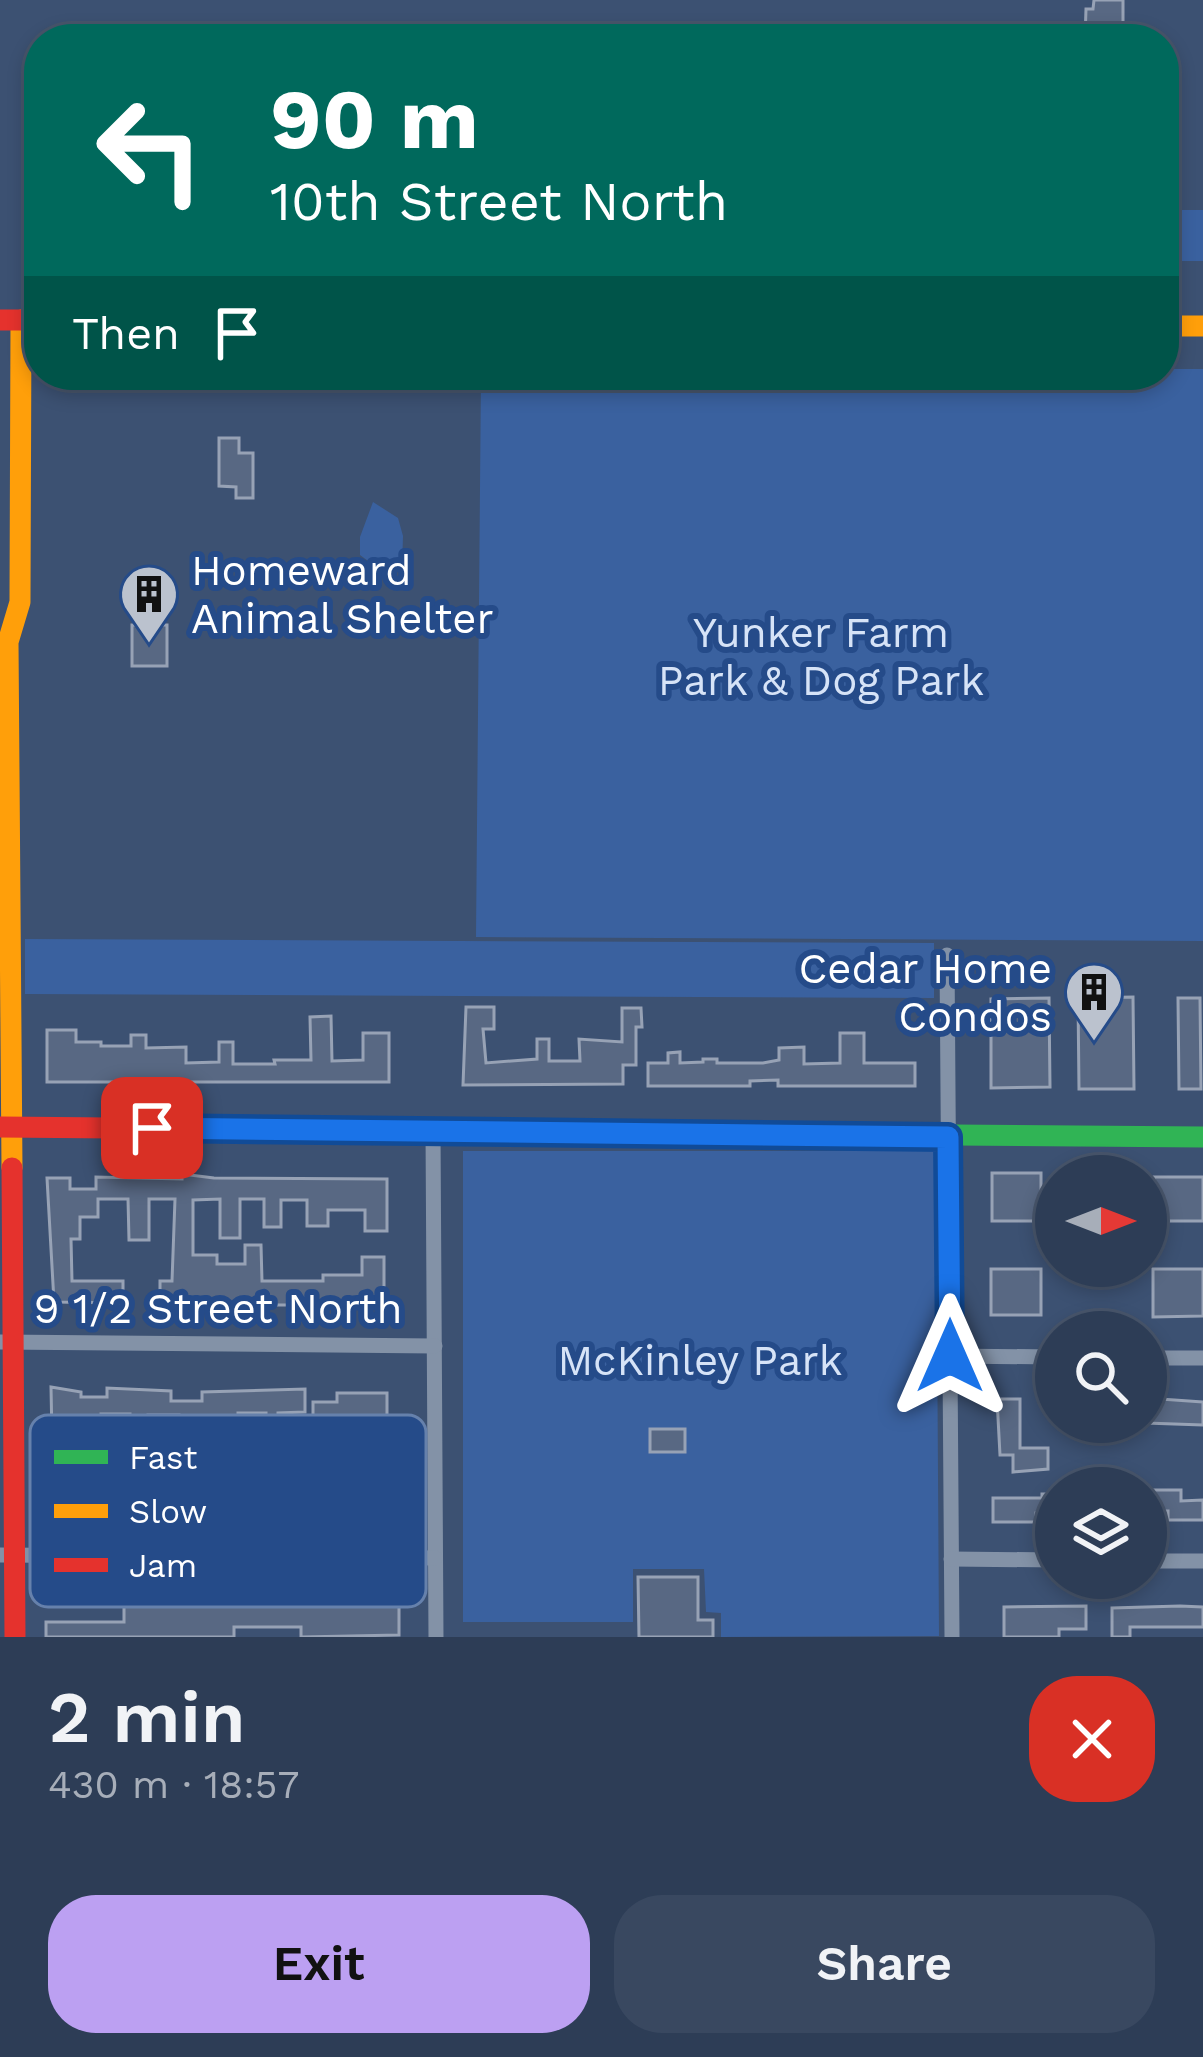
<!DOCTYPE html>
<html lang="en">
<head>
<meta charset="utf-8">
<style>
  :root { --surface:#2d3d56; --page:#394860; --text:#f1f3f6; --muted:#a7aeb9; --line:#48566c; --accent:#bca0f2 }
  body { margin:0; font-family:"Work Sans",sans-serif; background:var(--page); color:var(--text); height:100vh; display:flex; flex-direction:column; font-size:45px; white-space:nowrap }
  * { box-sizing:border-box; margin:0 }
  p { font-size:39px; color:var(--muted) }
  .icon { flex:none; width:66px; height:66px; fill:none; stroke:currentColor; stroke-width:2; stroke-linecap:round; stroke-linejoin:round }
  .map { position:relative; height:1637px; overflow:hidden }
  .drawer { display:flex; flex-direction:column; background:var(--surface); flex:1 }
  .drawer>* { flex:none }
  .top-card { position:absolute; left:24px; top:24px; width:1155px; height:366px; border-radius:48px; box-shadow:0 6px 18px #0003,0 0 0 3px var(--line); background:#00695c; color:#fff; overflow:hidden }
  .needle { width:78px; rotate:90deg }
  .controls { position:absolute; left:1035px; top:1155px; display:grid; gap:24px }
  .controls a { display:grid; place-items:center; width:132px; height:132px; border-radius:50%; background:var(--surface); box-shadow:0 6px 18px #0003,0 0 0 3px var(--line); font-size:60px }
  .pin { position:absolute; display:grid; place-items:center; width:102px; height:102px; color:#fff; margin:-51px; border-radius:24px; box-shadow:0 6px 18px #0006 }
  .me { position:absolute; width:132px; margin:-66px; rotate:0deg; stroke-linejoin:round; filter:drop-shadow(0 0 9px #0008) }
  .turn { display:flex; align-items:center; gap:42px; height:252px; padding:0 48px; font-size:54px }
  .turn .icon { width:156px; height:156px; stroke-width:2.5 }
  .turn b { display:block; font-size:84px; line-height:102px }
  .then { display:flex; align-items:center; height:114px; padding:0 48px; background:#0003; gap:24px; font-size:45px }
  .round { display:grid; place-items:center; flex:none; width:126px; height:126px; border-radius:48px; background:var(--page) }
  .headline { display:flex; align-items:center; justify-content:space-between; height:204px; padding:0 48px }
  h1 { font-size:72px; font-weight:600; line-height:90px }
  .action { display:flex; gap:24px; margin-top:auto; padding:24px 48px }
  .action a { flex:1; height:138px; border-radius:48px; background:var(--accent); color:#111; font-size:48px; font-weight:600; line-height:138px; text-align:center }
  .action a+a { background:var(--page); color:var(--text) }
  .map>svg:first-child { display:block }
  .green { fill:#3a619f }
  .building { fill:#586883; stroke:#97a2b5; stroke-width:3 }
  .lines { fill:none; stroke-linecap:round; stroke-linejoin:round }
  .street { stroke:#8392a7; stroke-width:15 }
  .fast { stroke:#30b455; stroke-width:21 }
  .slow { stroke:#ff9f0a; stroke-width:21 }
  .jam { stroke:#e5322d; stroke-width:21 }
  .route-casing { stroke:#114b97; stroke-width:30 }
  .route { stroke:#1a73e8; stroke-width:21 }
  .labels { text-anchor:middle; stroke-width:12; stroke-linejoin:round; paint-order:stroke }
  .poi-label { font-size:42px; fill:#fff; stroke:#254b89; text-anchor:start }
  .park-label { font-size:42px; fill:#d6e3f7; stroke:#254b89 }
  .street-label { font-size:42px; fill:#fff; stroke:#254b89 }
  .key { fill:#254b89; stroke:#6681ac; stroke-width:3 }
  .key-label { font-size:33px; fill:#fff }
</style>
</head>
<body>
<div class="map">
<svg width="1203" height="1637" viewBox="0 0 1203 1637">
  <rect width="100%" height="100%" fill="#3c5172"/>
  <g class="green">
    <rect x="1164" y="210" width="39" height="51"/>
    <path d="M1164 369H1203V941L476 937 481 375H1164Z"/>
    <path d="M373 502 398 518 403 536 402 567C384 573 375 566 360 555V537Z"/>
    <path d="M25 939 934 943V998L25 994Z"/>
    <path d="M463 1151H936L939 1636 721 1637V1613L706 1612 704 1569H633V1622H463Z"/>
  </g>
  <g class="building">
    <path d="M1094 0H1123V39H1085L1086 9H1093Z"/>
    <path d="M67 24 231 26V39H67Z"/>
    <path d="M219 438H239V453H253V498H236V487L219 486Z"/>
    <rect x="132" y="625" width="35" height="41"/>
    <path d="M1133 997 1134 1089H1079L1078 998Z"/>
    <path d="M1049 998 1050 1087 991 1088V999Z"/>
    <path d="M1178 998H1200L1201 1089H1179Z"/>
    <path d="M466 1007H494V1029H483L486 1063 537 1059V1039H549V1061H580L579 1039 622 1042V1008H641L642 1027H636V1065H623V1084L463 1085Z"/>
    <path d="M331 1016 332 1061 363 1060V1033H389V1082H171V1085H141L140 1082H47V1030H76V1042H101V1046H131V1035H146V1048L186 1047V1063L219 1062V1042H233V1064H275L274 1060H311L310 1017Z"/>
    <path d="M840 1033H864V1063H915V1086H778V1080L750 1081V1086H648V1063H668V1053L680 1052V1063L703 1062V1059H717V1063H763L779 1060V1048L804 1047V1064L840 1063Z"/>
    <rect x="992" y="1173" width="49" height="48"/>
    <path d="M182 1174 214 1178 387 1179V1231H365V1210H328V1226H307V1200H281V1227H264V1199H240V1238H220V1199L193 1200V1255H217V1264H245V1245H261L262 1281H323V1275H362V1257H384V1305H222V1299L160 1301V1281H172L175 1199H149V1240H129L128 1199H98V1217H80V1239H71L72 1281H123V1303L54 1302 47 1178H70V1189H96V1177L182 1179Z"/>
    <rect x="1154" y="1177" width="49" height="44"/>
    <rect x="991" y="1269" width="50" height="46"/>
    <path d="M1153 1269H1203V1316L1153 1317Z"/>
    <path d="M51 1387 81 1392V1397H107V1388L171 1391V1401H202V1392L305 1389V1412L278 1413V1466H285V1495L340 1490V1465H357V1456H395L396 1473H387V1516L331 1515V1512H307V1518L63 1515V1510H53L51 1467H96L100 1470V1497L136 1496V1485L177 1484V1464H196V1494H221V1471H236V1495H266V1413H238V1440L221 1441V1423H179V1415H148V1439H130V1414H101V1435L96 1438H52Z"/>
    <path d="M337 1393H387V1423H382V1431L313 1434V1402H337Z"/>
    <path d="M1146 1398 1203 1402V1425L1146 1423Z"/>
    <path d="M997 1399H1020V1448H1048V1469L1013 1472V1455H1000Z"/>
    <rect x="650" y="1429" width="35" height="23"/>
    <path d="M1146 1490H1181V1501L1203 1500V1520H1168V1511H1146Z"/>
    <path d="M1042 1494H1056V1513H1036V1522H993V1498H1042Z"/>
    <path d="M638 1577H698V1620H713V1637H639Z"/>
    <path d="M124 1601H141V1605L399 1606V1635L301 1637V1627H234V1637H46V1622H124Z"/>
    <path d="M1086 1606V1629H1059V1637H1004V1607Z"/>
    <path d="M1180 1606 1203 1607V1627H1130V1637H1112V1608Z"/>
  </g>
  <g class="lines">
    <g class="street">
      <path d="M947 955 952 1637"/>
      <path d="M433 1130 436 1637"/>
      <path d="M0 1342 435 1346"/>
      <path d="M950 1356 1056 1357"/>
      <path d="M1146 1358H1203"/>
      <path d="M0 1555 435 1558"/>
      <path d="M951 1559 1056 1560"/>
      <path d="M1146 1561H1203"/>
    </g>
    <path class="fast" d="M473 1131 1203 1137"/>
    <g class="slow">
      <path d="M1164 326H1203"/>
      <path d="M12 1168 8 642 20 602 21 320"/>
    </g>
    <g class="jam">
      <path d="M0 320H39"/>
      <path d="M0 1127 473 1131"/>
      <path d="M12 1168 15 1637"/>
    </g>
  </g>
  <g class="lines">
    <g class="route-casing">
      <path id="route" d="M152 1128 948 1137 950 1356"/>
    </g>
    <use href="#route" class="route"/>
  </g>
  <defs>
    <g id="building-pin" transform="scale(3)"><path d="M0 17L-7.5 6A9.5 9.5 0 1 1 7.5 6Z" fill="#bbc2ce" stroke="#254b89"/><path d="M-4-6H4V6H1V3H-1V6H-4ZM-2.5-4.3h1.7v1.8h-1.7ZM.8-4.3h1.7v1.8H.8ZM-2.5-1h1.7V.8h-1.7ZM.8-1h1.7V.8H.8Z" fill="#111"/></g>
  </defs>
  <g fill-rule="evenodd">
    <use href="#building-pin" x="149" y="594"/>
    <use href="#building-pin" x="1094" y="992"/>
  </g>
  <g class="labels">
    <g class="poi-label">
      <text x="191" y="585">Homeward<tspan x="191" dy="48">Animal Shelter</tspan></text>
      <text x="1052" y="983" text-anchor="end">Cedar Home<tspan x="1052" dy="48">Condos</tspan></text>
    </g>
    <g class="park-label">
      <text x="821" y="647">Yunker Farm<tspan x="821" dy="48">Park &amp; Dog Park</tspan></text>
      <text x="700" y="1375">McKinley Park</text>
    </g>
    <g class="street-label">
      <text x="218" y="1323">9 1/2 Street North</text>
    </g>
  </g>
  <rect x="30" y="1415" width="396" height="192" rx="18" class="key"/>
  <rect x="54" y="1450" width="54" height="14" fill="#30b455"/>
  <rect x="54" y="1504" width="54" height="14" fill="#ff9f0a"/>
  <rect x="54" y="1558" width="54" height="14" fill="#e5322d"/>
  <g class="key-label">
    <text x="129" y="1469">Fast</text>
    <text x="129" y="1523">Slow</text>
    <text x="129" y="1577">Jam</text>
  </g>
</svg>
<div class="controls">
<a><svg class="needle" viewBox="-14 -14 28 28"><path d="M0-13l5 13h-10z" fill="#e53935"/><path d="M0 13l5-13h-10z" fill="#a7aeb9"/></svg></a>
<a><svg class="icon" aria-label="search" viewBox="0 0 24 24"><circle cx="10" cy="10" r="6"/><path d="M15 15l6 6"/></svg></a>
<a><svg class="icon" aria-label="layers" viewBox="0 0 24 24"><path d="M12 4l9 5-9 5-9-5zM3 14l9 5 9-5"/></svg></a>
</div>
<div class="pin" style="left:152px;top:1128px;background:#d93025"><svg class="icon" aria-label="arrive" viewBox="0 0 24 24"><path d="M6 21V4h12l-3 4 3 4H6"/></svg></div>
<svg class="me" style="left:950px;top:1356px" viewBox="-20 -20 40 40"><path d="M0-17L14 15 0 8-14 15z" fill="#1a73e8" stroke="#fff" stroke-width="4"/></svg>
<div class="top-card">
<div class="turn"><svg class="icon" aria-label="left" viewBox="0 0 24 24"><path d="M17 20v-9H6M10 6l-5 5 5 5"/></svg><div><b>90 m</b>10th Street North</div></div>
<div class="then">Then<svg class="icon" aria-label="arrive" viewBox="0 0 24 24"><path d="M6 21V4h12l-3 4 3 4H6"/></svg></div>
</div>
</div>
<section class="drawer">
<div class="headline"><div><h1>2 min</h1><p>430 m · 18:57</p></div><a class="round" style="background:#d93025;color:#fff"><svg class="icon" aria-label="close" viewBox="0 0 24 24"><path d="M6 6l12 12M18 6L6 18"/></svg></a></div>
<div class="action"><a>Exit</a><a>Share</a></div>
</section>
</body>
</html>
